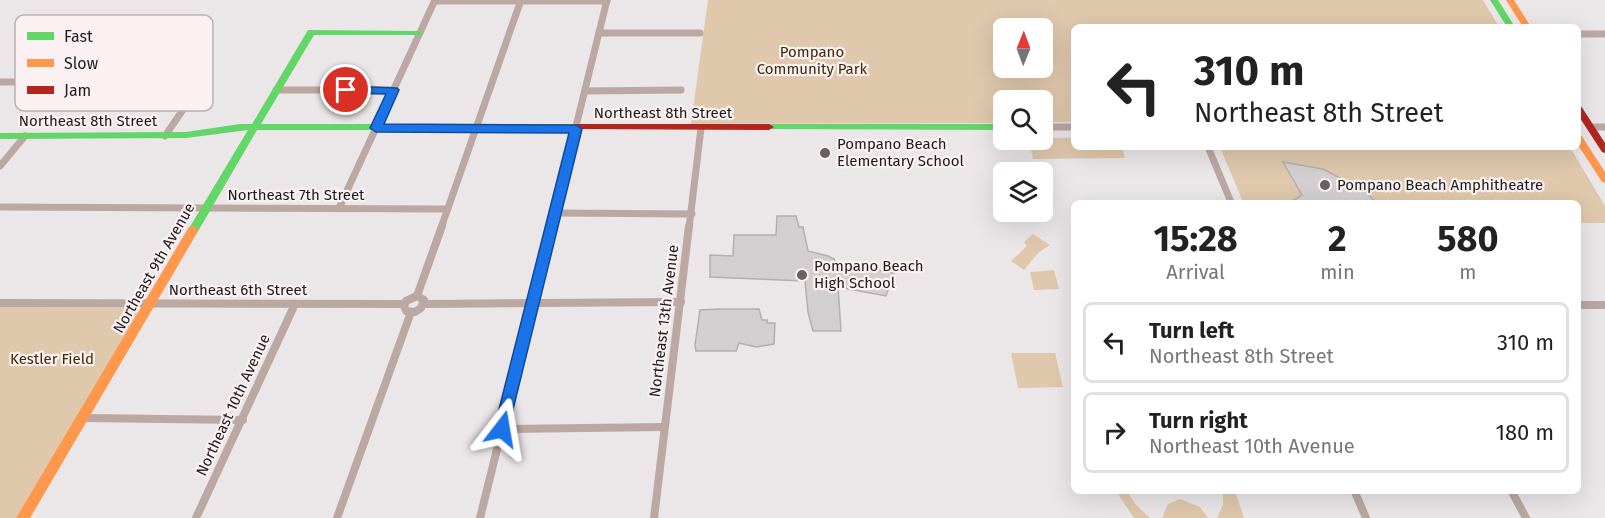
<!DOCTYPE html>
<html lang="en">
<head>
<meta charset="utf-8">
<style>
  :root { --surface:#fff; --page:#f6f6f6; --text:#222; --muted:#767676; --line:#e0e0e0 }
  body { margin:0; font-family:"Fira Sans",sans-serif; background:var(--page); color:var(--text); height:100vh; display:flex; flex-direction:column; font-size:22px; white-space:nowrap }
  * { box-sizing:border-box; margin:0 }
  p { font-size:20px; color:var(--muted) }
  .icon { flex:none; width:33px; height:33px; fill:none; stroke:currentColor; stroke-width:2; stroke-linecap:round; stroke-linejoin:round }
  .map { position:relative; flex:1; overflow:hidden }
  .details { position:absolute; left:1071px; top:200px; width:510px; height:294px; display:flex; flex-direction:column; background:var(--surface); border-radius:9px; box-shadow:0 6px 24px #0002 }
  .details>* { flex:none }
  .hud { position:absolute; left:1071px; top:24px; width:510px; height:126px; border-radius:9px; box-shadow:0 6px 24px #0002; background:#fff; color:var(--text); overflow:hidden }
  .needle { width:39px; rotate:1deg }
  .buttons { position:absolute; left:993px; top:18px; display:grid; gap:12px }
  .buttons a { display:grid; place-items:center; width:60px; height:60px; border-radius:9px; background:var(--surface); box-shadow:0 6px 24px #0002; font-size:30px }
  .pin { position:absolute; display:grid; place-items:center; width:51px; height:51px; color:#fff; margin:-26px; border:3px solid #fff; border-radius:50%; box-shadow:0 2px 6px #0007 }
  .me { position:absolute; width:66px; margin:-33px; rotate:14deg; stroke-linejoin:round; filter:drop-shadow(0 0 4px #0008) }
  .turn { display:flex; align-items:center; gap:21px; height:126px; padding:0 24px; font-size:27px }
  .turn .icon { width:78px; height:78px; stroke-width:2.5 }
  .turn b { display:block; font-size:42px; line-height:51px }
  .eta { display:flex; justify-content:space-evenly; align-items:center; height:102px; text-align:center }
  .eta b { font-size:36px; font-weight:700; line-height:42px }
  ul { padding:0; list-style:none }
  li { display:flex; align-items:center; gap:18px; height:81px; margin:0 12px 9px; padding:0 12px; border:3px solid var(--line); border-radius:9px }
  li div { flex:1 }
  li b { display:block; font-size:22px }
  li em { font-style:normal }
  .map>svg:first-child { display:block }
  .green { fill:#dfc8ac; fill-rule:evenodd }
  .building { fill:#d3cfd1; stroke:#b2afb1; stroke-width:1.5 }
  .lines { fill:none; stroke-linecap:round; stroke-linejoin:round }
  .street-far1 { stroke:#bba8a2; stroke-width:7 }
  .street { stroke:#bba8a2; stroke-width:8 }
  .fast { fill:#63d668; fill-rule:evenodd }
  .slow { fill:#ff974d; fill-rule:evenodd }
  .jam { fill:#b3261e; fill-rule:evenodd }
  .route { fill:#1a73e8; stroke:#114b97; stroke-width:1.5 }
  .poi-dot { fill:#666262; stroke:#fbf1f3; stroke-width:2 }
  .labels { text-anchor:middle; stroke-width:4.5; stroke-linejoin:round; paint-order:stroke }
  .park-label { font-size:15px; fill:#412a06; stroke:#fbf1f3 }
  .street-label { font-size:15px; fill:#1e1b1b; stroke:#fbf1f3 }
  .poi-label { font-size:15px; fill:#1e1b1b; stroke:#fbf1f3; text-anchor:start }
  .key { fill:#fbf1f3; stroke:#b9b1b2; stroke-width:1.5 }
  .key-label { font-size:16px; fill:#1e1b1b }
</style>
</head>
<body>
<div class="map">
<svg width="1605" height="518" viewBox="0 0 1605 518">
  <rect width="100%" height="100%" fill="#ebe6e7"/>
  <g class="green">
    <path d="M708 0H1483L1499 27H1074V122H1043L1042 100H1004L1003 123 691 124ZM1004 28H1042V68H1004Z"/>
    <path d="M1043 138H1074V147H1122L1125 158 1033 159 1029 140Z"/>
    <path d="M1220 147H1570L1605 206V223H1578V202H1243Z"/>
    <path d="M1033 234 1050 245 1038 253 1024 270 1011 261 1027 246 1024 242Z"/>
    <path d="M1054 270 1059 289 1034 290 1030 272Z"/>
    <path d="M0 307 136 308 138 314 16 518H0Z"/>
    <path d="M1011 353H1055L1063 387 1018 388Z"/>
    <path d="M1116 491H1127L1136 505 1150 518H1134Z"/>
    <path d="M1223 491H1235L1244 518H1217L1223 505Z"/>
    <path d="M1180 499 1200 507 1208 518H1162L1168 504Z"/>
  </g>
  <g class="building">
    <path d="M1283 162 1323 169 1364 191 1376 202H1291L1302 195Z"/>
    <path d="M777 216H796L799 227H803L808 251 828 256 834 259 835 262 894 273 886 296 838 287 841 331H813L808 312 805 281 710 277V255L733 256 734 235H776Z"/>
    <path d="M720 309H759L762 320H767V323H775L774 344 756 347 739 343 736 351H696L695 345 700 310Z"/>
  </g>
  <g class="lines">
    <g class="street-far1">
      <path d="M435 1H607"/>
      <path d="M599 33H700"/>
      <path d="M1578 34H1605"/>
      <path d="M0 82H179L194 89 193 95 165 136"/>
      <path d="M276 90H393"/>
      <path d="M585 91 681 90"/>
      <path d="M1042 127H1074"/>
      <path d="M1591 127H1605"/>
      <path d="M1208 147 1231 202"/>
      <path d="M0 166 25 136"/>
      <path d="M0 207 447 209"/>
      <path d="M339 208 435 0"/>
      <path d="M555 213 692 214"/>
      <path d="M441 228 521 0"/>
      <path d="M551 228 607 0"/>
      <path d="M689 228 701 128"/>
    </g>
    <g class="street">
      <path d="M417 296 442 226"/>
      <path d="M417 296 424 300 421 308 415 312 406 311 404 306 406 301Z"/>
      <path d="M0 303 404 304"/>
      <path d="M424 304 681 302"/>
      <path d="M1578 305H1605"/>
      <path d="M84 418 243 420"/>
      <path d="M502 429 664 427"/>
      <path d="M1354 490 1366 518"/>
      <path d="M1511 490 1526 518"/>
      <path d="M196 518 295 304"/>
      <path d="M337 518 411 312"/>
      <path d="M480 518 552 226"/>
      <path d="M654 518 689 226"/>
    </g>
    <g class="fast">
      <path d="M1490 0H1498L1515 27H1507Z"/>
      <path d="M308 30 420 31 424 33 420 35H314L261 124H577L582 127 577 130H257L197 233 193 234 188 230 248 130 186 138 0 139V133L186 132 240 124H252Z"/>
      <path d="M769 124H1004V130L766 129 764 127 766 125Z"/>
    </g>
    <g class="slow">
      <path d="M1506 0H1514L1531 27H1523Z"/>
      <path d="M1578 134 1581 135 1605 172V183L1602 182 1578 145Z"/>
      <path d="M193 226 197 227 198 230 197 233 30 518H16L189 227Z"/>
    </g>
    <g class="jam">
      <path d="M1578 105 1581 106 1605 143V153L1602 152 1578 115Z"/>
      <path d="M577 124H769L774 127 769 130 574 129 572 127 574 125Z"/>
    </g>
  </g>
  <path class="route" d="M346 86 397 88 399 90 384 124 576 125 582 129 507 434 502 436 496 434 494 429 569 133 376 132 370 128 386 94 342 93V87Z"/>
  <g class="poi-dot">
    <circle cx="825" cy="153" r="6"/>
    <circle cx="1325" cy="185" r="6"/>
    <circle cx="802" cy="275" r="6"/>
  </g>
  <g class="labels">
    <g class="park-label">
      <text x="812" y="57">Pompano<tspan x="812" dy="17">Community Park</tspan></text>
      <text x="52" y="364">Kestler Field</text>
    </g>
    <g class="street-label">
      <text x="663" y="118">Northeast 8th Street</text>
      <text x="88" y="126">Northeast 8th Street</text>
      <text x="296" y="200">Northeast 7th Street</text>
      <text transform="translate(154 268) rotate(-60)" y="5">Northeast 9th Avenue</text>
      <text x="238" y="295">Northeast 6th Street</text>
      <text transform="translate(664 321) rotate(-83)" y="5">Northeast 13th Avenue</text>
      <text transform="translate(233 405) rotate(-65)" y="5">Northeast 10th Avenue</text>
    </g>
    <g class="poi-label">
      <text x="837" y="149">Pompano Beach<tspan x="837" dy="17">Elementary School</tspan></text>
      <text x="1337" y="190">Pompano Beach Amphitheatre</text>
      <text x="814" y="271">Pompano Beach<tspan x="814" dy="17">High School</tspan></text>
    </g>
  </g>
  <rect x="15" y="15" width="198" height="96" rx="9" class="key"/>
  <rect x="27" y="32" width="27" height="8" fill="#63d668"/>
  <rect x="27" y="59" width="27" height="8" fill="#ff974d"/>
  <rect x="27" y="86" width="27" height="8" fill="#b3261e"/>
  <g class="key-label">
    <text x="64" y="42">Fast</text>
    <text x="64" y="69">Slow</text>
    <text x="64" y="96">Jam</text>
  </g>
</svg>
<div class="buttons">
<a><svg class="needle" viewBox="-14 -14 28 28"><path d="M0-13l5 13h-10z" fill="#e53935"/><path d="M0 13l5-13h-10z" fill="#767676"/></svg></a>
<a><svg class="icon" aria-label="search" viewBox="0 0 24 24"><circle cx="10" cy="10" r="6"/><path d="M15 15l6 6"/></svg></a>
<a><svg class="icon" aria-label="layers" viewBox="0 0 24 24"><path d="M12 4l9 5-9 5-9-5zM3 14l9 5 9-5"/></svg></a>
</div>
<div class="pin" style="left:346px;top:90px;background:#d93025"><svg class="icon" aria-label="arrive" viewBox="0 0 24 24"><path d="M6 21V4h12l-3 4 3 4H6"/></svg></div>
<svg class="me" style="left:502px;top:429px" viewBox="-20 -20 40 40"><path d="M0-17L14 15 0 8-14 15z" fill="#1a73e8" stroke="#fff" stroke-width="4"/></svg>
<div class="hud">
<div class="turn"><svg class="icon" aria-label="left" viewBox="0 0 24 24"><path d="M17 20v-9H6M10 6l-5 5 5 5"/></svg><div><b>310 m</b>Northeast 8th Street</div></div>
</div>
<section class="details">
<div class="eta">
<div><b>15:28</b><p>Arrival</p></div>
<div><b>2</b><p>min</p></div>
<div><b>580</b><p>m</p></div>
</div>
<ul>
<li><svg class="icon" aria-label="left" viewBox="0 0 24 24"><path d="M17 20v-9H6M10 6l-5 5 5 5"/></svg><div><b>Turn left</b><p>Northeast 8th Street</p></div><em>310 m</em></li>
<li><svg class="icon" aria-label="right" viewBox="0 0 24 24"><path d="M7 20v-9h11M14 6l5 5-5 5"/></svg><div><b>Turn right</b><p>Northeast 10th Avenue</p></div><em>180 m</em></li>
</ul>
</section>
</div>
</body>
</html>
